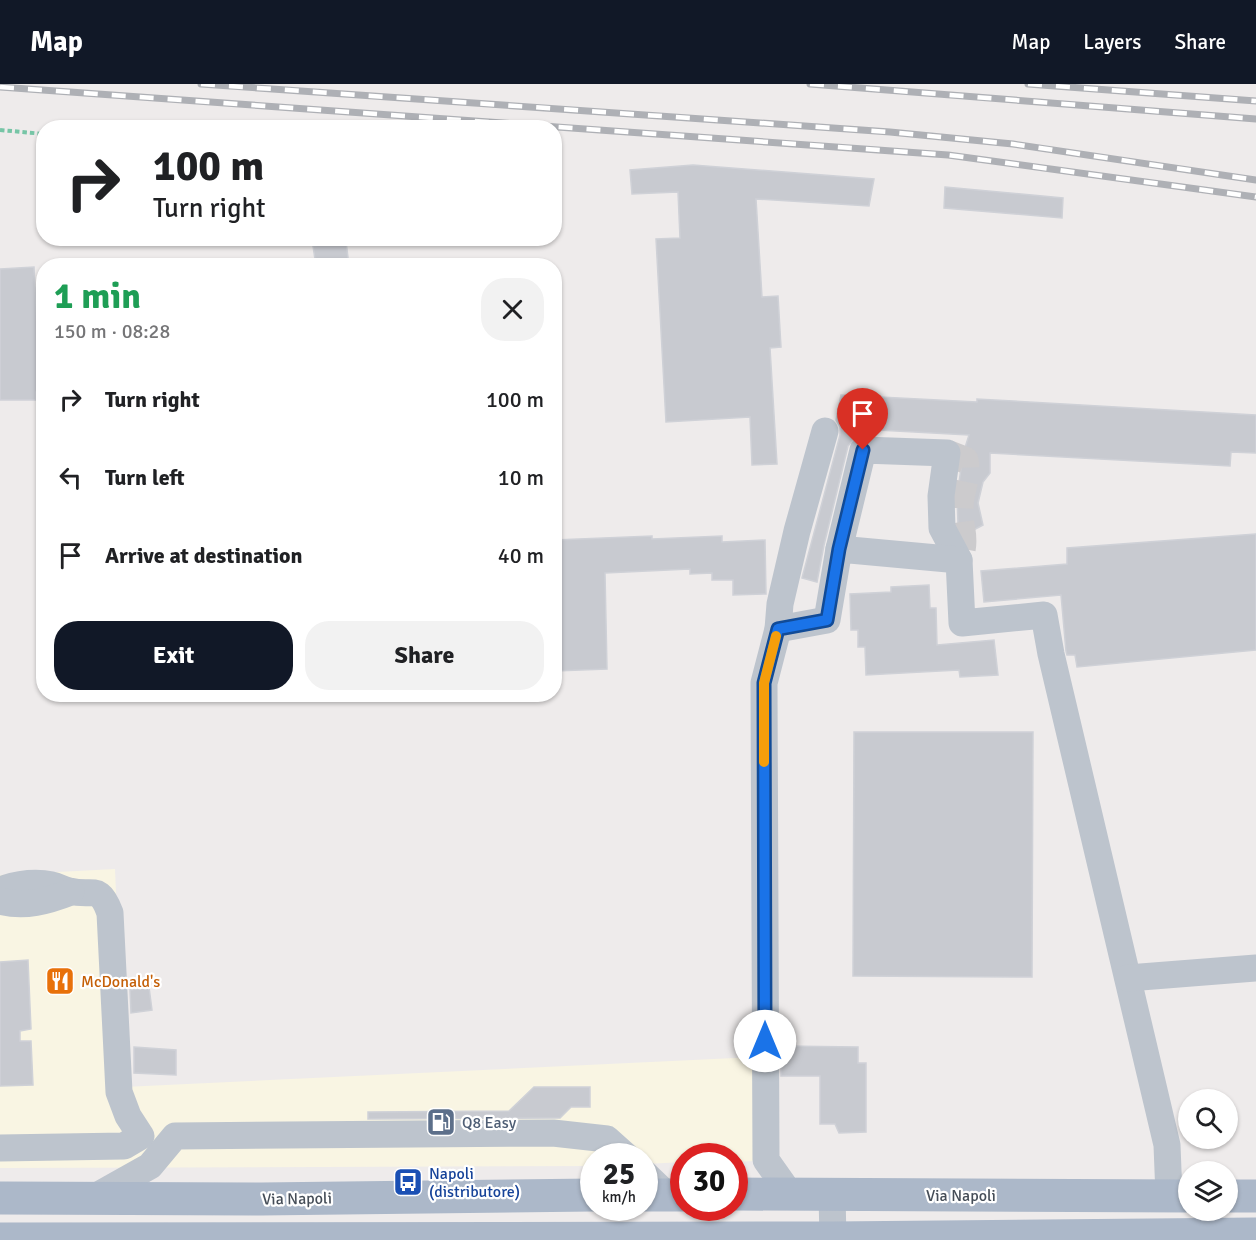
<!DOCTYPE html>
<html lang="en">
<head>
<meta charset="utf-8">
<style>
  :root { --surface:#fff; --page:#f2f2f2; --text:#202124; --muted:#757577; --accent:#111827 }
  body { margin:0; font-family:Signika,sans-serif; background:var(--page); color:var(--text); height:100vh; display:flex; flex-direction:column; font-size:22px; white-space:nowrap }
  * { box-sizing:border-box; margin:0 }
  p { font-size:20px; color:var(--muted) }
  .icon { flex:none; width:33px; height:33px; fill:none; stroke:currentColor; stroke-width:2; stroke-linecap:round; stroke-linejoin:round }
  .map { position:relative; flex:1; overflow:hidden }
  .sheet { position:absolute; left:36px; top:174px; width:526px; height:444px; display:flex; flex-direction:column; background:var(--surface); border-radius:24px; box-shadow:0 2px 4px #0004 }
  .sheet>* { flex:none }
  .hud { position:absolute; left:36px; top:36px; width:526px; height:126px; border-radius:24px; box-shadow:0 2px 4px #0004; background:#fff; color:var(--text); overflow:hidden }
  .controls { position:absolute; left:1178px; top:1005px; display:grid; gap:12px }
  .controls a { display:grid; place-items:center; width:60px; height:60px; border-radius:50%; background:var(--surface); box-shadow:0 2px 4px #0004; font-size:30px }
  .speed { position:absolute; left:580px; top:1059px; display:flex; gap:12px; font-size:30px; font-weight:700; text-align:center }
  .speed>* { display:grid; place-content:center; width:78px; height:78px; border-radius:50%; background:var(--surface); box-shadow:0 2px 4px #0004; line-height:1 }
  .speed small { font-size:15px; font-weight:400 }
  .speed .limit { border:9px solid #d22; background:#fff; color:#111 }
  .pin { position:absolute; display:grid; place-items:center; width:51px; height:51px; color:#fff; margin:-62px -26px; border-radius:50% 50% 50% 0; rotate:-45deg; box-shadow:0 0 6px #0007 }
  .pin .icon { rotate:45deg }
  .me { position:absolute; width:66px; margin:-33px; rotate:0deg; stroke-linejoin:round; filter:drop-shadow(0 0 4px #0008) }
  .turn { display:flex; align-items:center; gap:21px; height:126px; padding:0 18px; font-size:27px }
  .turn .icon { width:78px; height:78px; stroke-width:2.5 }
  .turn b { display:block; font-size:42px; line-height:51px }
  .round { display:grid; place-items:center; flex:none; width:63px; height:63px; border-radius:24px; background:var(--page) }
  .headline { display:flex; align-items:center; justify-content:space-between; height:102px; padding:0 18px }
  h1 { font-size:36px; font-weight:700; line-height:45px; color:#1e9e55 }
  .action { display:flex; gap:12px; margin-top:auto; padding:12px 18px }
  .action a { flex:1; height:69px; border-radius:24px; background:var(--accent); color:#fff; font-size:24px; font-weight:700; line-height:69px; text-align:center }
  .action a+a { background:var(--page); color:var(--text) }
  ul { padding:0; list-style:none }
  li { display:flex; align-items:center; gap:18px; height:78px; padding:0 18px }
  li div { flex:1 }
  li b { display:block; font-size:22px }
  li em { font-style:normal }
  header { display:flex; align-items:center; gap:36px; box-sizing:border-box; height:84px; padding:0 30px; background:var(--accent); color:#fff }
  header strong { font-size:28px }
  nav { display:flex; gap:33px; margin-inline-start:auto; font-size:21px }
  .map>svg:first-child { display:block }
  .commercial { fill:#f9f5e3 }
  .building { fill:#c8cad0; stroke:#cfd1d7; stroke-width:1.5 }
  .lines { fill:none; stroke-linecap:round; stroke-linejoin:round }
  .minor-tunnel { stroke:#cccbcd; stroke-width:27; stroke-dasharray:27 14; stroke-linecap:butt }
  .path { stroke:#76c5a6; stroke-width:4; stroke-dasharray:4.5 3; stroke-linecap:butt }
  .minor { stroke:#bdc4cd; stroke-width:27 }
  .major { stroke:#acb8c9; stroke-width:33 }
  .rail-casing { stroke:#aeb0b5; stroke-width:7 }
  .rail { stroke:#fff; stroke-width:4.5; stroke-dasharray:14; stroke-linecap:butt }
  .route-casing { stroke:#114b97; stroke-width:15 }
  .route { stroke:#1a73e8; stroke-width:10 }
  .slow { stroke:#f59e0b; stroke-width:10 }
  .labels { text-anchor:middle; stroke-width:4.5; stroke-linejoin:round; paint-order:stroke }
  .food-label { font-size:16px; fill:#c56008; stroke:#fff; text-anchor:start }
  .service-label { font-size:16px; fill:#4e5e75; stroke:#fff; text-anchor:start }
  .transit-label { font-size:16px; fill:#164399; stroke:#fff; text-anchor:start }
  .street-label { font-size:16px; fill:#454d57; stroke:#fff }
</style>
</head>
<body>
<header>
<strong>Map</strong>
<nav><a>Map</a><a>Layers</a><a>Share</a></nav>
</header>
<div class="map">
<svg width="1256" height="1156" viewBox="0 0 1256 1156">
  <rect width="100%" height="100%" fill="#eeebeb"/>
  <path class="commercial" d="M115 785 124 1003 756 973 755 1077 735 1078V1072H684V1078L645 1080V1072H594V1082L0 1084V791Z"/>
  <g class="building">
    <path d="M693 81 874 95 869 122 756 115 762 213 778 212 781 263 770 264 777 380 752 381 750 333 666 338 656 155 680 154 678 108 632 110 630 86Z"/>
    <path d="M945 103 1063 114 1062 134 944 124Z"/>
    <path d="M346 157 349 182H316L313 162Z"/>
    <path d="M34 183 37 243 38 255H42L43 308H36V316H0V185Z"/>
    <path d="M841 311 977 318V315L1256 331V369L1231 368 1230 382 990 369V389L983 398 978 419 983 441 964 451 958 440 957 413 963 370 969 351 859 345 857 351 848 362 824 461 817 498 802 494 840 351V343L836 336Z"/>
    <path d="M1256 450V566L1077 583 1075 571H1067L1066 567 1061 511 984 518 981 487 1067 480V464Z"/>
    <path d="M652 452V455L722 452V458L765 456 766 510 733 511V496H712V489L690 490V485L605 489 607 585 555 587V456Z"/>
    <path d="M929 501 930 524H936L937 561 994 556 998 591 960 593 959 586 866 591 865 563H858V546H851L850 510 891 508V503Z"/>
    <path d="M854 648H1033L1032 893 853 892Z"/>
    <path d="M28 876 31 945 20 947V957H31L33 1001 0 1002V878Z"/>
    <path d="M149 903 152 926 131 929 130 906Z"/>
    <path d="M781 962 858 963V979H866V1048L839 1049 835 1040H820V992H781Z"/>
    <path d="M134 963 176 966V991L134 989Z"/>
    <path d="M534 1003H590V1023H571L560 1034 368 1035V1028L509 1027Z"/>
  </g>
  <g class="lines">
    <path class="minor-tunnel" d="M947 369 965 376C969 393 960 407 960 424 959 446 968 452 959 476"/>
    <path class="path" d="M0 46 44 50"/>
    <g class="minor">
      <path d="M839 465 863 366 947 369 941 412 942 444 959 476"/>
      <path d="M778 545 827 536 839 465 959 476 962 539 1044 531 1051 570 1167 1061 1169 1112"/>
      <path d="M0 806C17 800 33 797 52 801 58 802 63 806 70 807 93 813 99 799 110 829L119 1008 128 1032 141 1052 124 1062 0 1064"/>
      <path d="M0 817C24 824 48 817 71 808"/>
      <path d="M1128 894 1256 884"/>
      <path d="M645 1090 667 1111"/>
      <path d="M790 1110 766 1076 764 599 778 545 780 520 797 447 825 347"/>
      <path d="M832 1110 833 1156"/>
      <path d="M93 1114 150 1082 175 1052 553 1049 607 1055 626 1072"/>
    </g>
    <g class="major">
      <path d="M735 1110 1188 1112"/>
      <path d="M645 1111H684"/>
      <path d="M1227 1112H1256"/>
      <path d="M0 1114 261 1115 594 1111"/>
      <path d="M0 1155 833 1154 1256 1150"/>
    </g>
    <g class="rail-casing">
      <g id="rail">
        <path d="M201 0 890 48 1013 60 1256 96"/>
        <path d="M810 0 1256 35"/>
        <path d="M1028 0 1256 17"/>
        <path d="M0 3 948 71 1256 113"/>
      </g>
    </g>
    <use href="#rail" class="rail"/>
  </g>
  <g class="lines">
    <g class="route-casing">
      <path id="route" d="M765 957 764 599 778 545 827 536 839 465 863 366"/>
    </g>
    <use href="#route" class="route"/>
    <path class="slow" d="M764 678V599L776 552"/>
  </g>
  <defs>
    <g id="restaurant-square" transform="scale(1.5)"><rect x="-9" y="-9" width="18" height="18" rx="4" fill="#e8710a" stroke="#fff"/><path d="M-5-6h1v4h1v-4h1v4h1v-4h1v5L-1.5 .5V6h-2V.5L-5-1ZM5-6V6H3V1.5H1.5Q1.5-4 5-6Z" fill="#fff"/></g>
    <g id="fuel-square" transform="scale(1.5)"><rect x="-9" y="-9" width="18" height="18" rx="4" fill="#5c6f8a" stroke="#fff"/><path d="M-5.5-6h7V0h2V4h1.3V-2.5L3-4.5l.8-.8L6-3V5H2.5V1h-1V6h-7ZM-4.2-4.7v3.2H.2V-4.7Z" fill="#fff"/></g>
    <g id="bus-square" transform="scale(1.5)"><rect x="-9" y="-9" width="18" height="18" rx="4" fill="#1a4fb4" stroke="#fff"/><path d="M-5-6H5V4H4V6H2V4H-2V6H-4V4H-5ZM-3.5-4V0h7V-4ZM-3.5 1.2v1.5H-2V1.2ZM2 1.2v1.5H3.5V1.2Z" fill="#fff"/></g>
  </defs>
  <g fill-rule="evenodd">
    <use href="#restaurant-square" x="60" y="897"/>
    <use href="#fuel-square" x="441" y="1038"/>
    <use href="#bus-square" x="408" y="1098"/>
  </g>
  <g class="labels">
    <g class="food-label">
      <text x="81" y="903">McDonald's</text>
    </g>
    <g class="service-label">
      <text x="462" y="1044">Q8 Easy</text>
    </g>
    <g class="transit-label">
      <text x="429" y="1095">Napoli<tspan x="429" dy="18">(distributore)</tspan></text>
    </g>
    <g class="street-label">
      <text x="961" y="1117">Via Napoli</text>
      <text transform="translate(297 1114) rotate(-1)" y="6">Via Napoli</text>
    </g>
  </g>
</svg>
<div class="controls">
<a><svg class="icon" aria-label="search" viewBox="0 0 24 24"><circle cx="10" cy="10" r="6"/><path d="M15 15l6 6"/></svg></a>
<a><svg class="icon" aria-label="layers" viewBox="0 0 24 24"><path d="M12 4l9 5-9 5-9-5zM3 14l9 5 9-5"/></svg></a>
</div>
<div class="speed"><div>25<small>km/h</small></div><div class="limit">30</div></div>
<div class="pin" style="left:863px;top:366px;background:#d93025"><svg class="icon" aria-label="arrive" viewBox="0 0 24 24"><path d="M6 21V4h12l-3 4 3 4H6"/></svg></div>
<svg class="me" style="left:765px;top:957px" viewBox="-20 -20 40 40"><circle r="19" fill="#fff"/><path d="M0-13L10 11 0 6-10 11z" fill="#1a73e8"/></svg>
<div class="hud">
<div class="turn"><svg class="icon" aria-label="right" viewBox="0 0 24 24"><path d="M7 20v-9h11M14 6l5 5-5 5"/></svg><div><b>100 m</b>Turn right</div></div>
</div>
<section class="sheet">
<div class="headline"><div><h1>1 min</h1><p>150 m · 08:28</p></div><a class="round"><svg class="icon" aria-label="close" viewBox="0 0 24 24"><path d="M6 6l12 12M18 6L6 18"/></svg></a></div>
<ul>
<li><svg class="icon" aria-label="right" viewBox="0 0 24 24"><path d="M7 20v-9h11M14 6l5 5-5 5"/></svg><div><b>Turn right</b></div><em>100 m</em></li>
<li><svg class="icon" aria-label="left" viewBox="0 0 24 24"><path d="M17 20v-9H6M10 6l-5 5 5 5"/></svg><div><b>Turn left</b></div><em>10 m</em></li>
<li><svg class="icon" aria-label="arrive" viewBox="0 0 24 24"><path d="M6 21V4h12l-3 4 3 4H6"/></svg><div><b>Arrive at destination</b></div><em>40 m</em></li>
</ul>
<div class="action"><a>Exit</a><a>Share</a></div>
</section>
</div>
</body>
</html>
